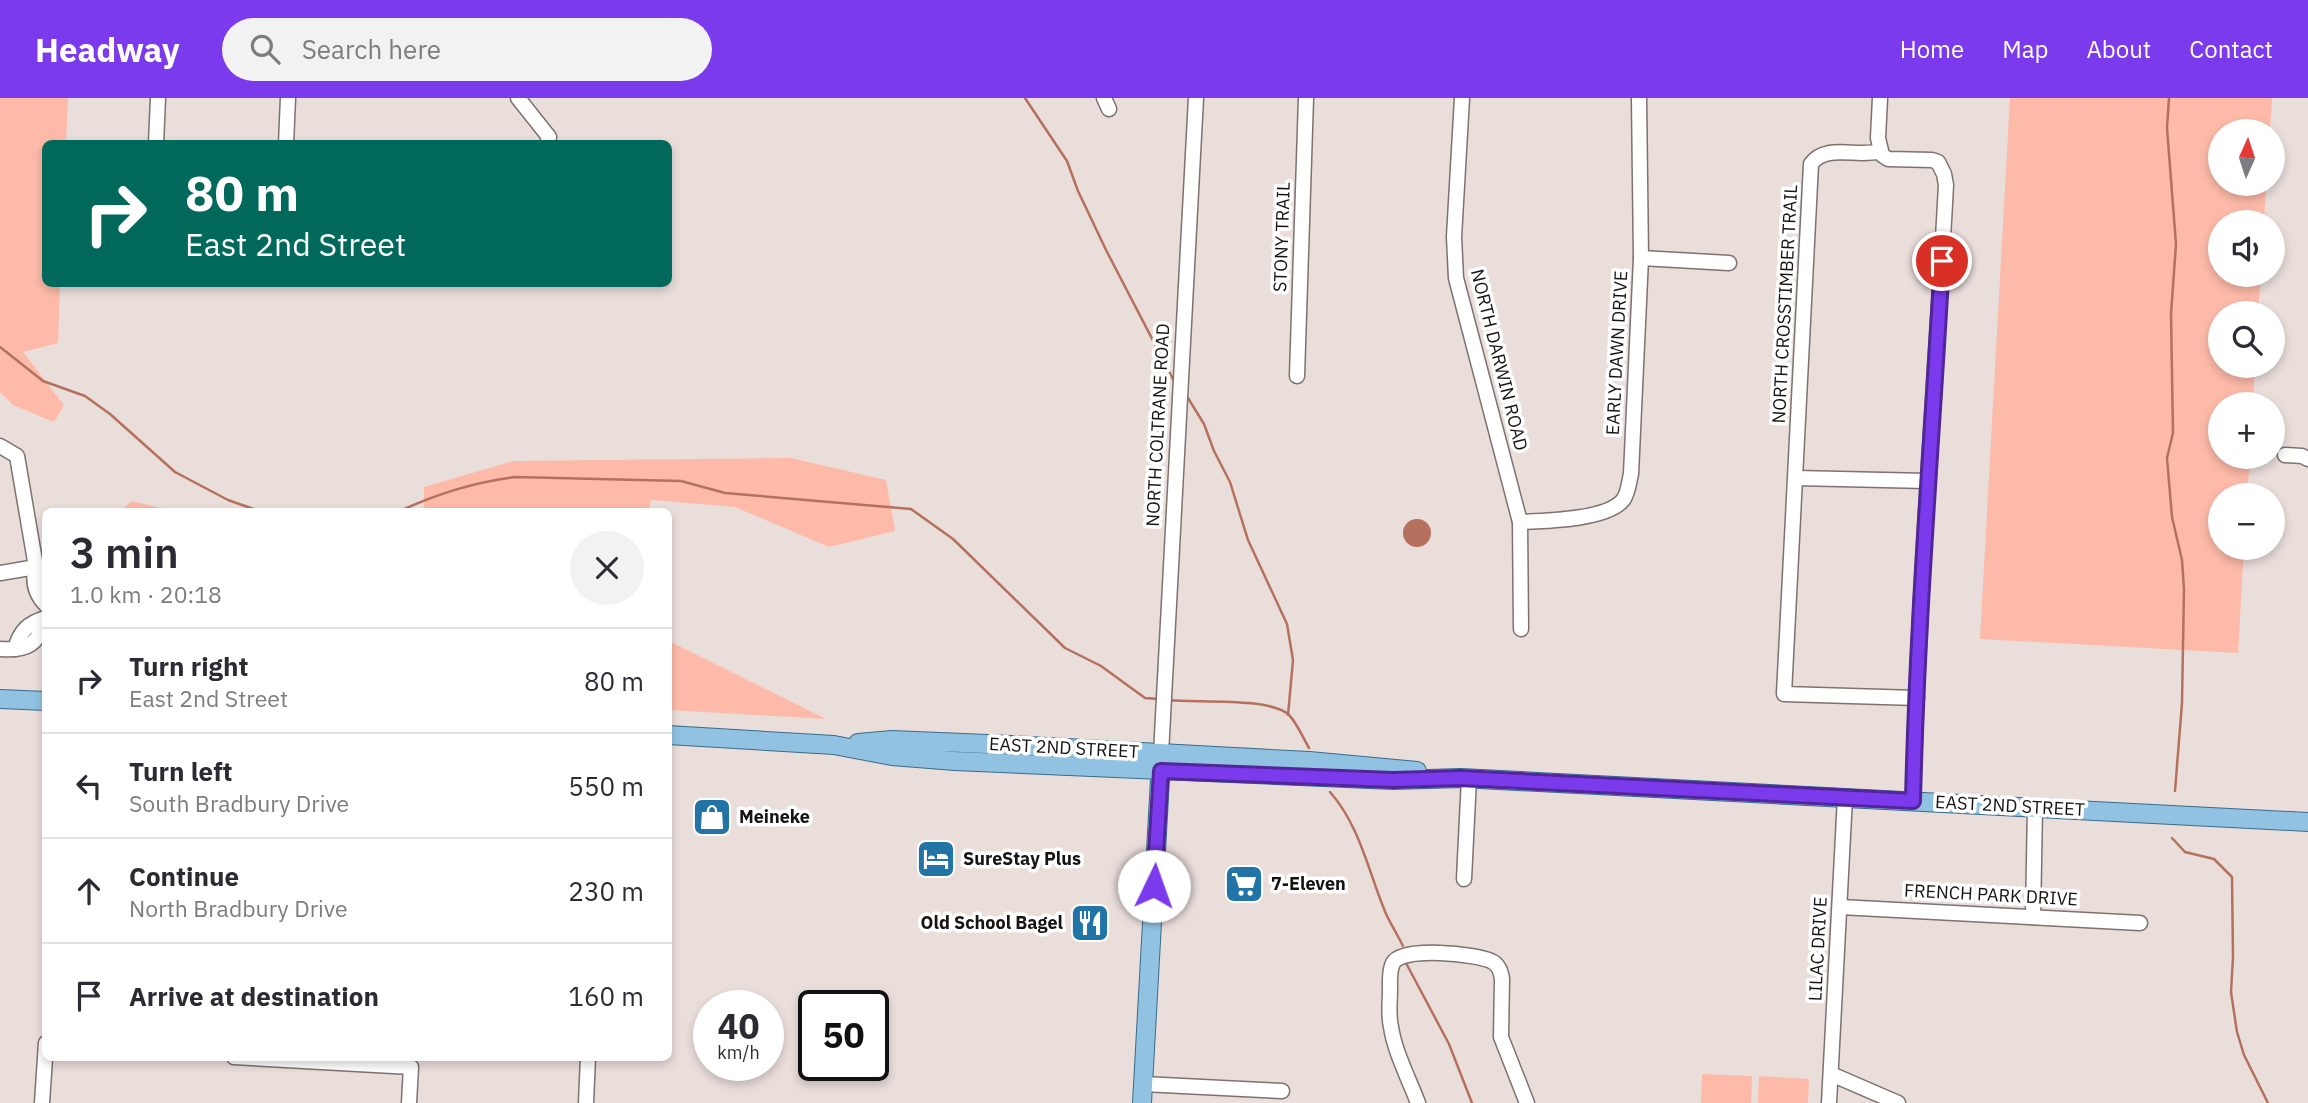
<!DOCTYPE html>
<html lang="en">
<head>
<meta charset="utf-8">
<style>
  :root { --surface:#fff; --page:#f2f2f3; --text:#2b2b33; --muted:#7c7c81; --line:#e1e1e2; --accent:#7c3aed }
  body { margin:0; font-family:"IBM Plex Sans",sans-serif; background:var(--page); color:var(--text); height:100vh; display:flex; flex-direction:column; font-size:26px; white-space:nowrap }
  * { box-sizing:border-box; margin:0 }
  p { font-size:23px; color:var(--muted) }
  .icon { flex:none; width:38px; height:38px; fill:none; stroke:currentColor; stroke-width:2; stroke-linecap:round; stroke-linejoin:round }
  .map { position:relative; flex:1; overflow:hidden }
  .sheet { position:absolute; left:42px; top:410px; width:630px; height:553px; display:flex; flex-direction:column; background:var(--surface); border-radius:10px; box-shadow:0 4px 10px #0003 }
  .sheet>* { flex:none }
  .top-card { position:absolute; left:42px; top:42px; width:630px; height:147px; border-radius:10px; box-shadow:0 4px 10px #0003; background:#00695c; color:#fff; overflow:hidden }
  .needle { width:46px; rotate:3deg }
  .buttons { position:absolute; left:2208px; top:21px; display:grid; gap:14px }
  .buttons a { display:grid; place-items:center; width:77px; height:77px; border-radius:50%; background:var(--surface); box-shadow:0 4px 10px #0003; font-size:35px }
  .speed { position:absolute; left:693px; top:892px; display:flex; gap:14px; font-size:35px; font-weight:700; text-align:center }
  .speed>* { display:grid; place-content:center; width:91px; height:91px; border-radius:50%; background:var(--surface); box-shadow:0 4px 10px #0003; line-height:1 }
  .speed small { font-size:18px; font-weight:400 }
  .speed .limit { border:4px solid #111; border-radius:10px; background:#fff; color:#111 }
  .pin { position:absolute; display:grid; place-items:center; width:60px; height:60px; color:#fff; margin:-30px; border:4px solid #fff; border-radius:50%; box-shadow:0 2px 7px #0007 }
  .me { position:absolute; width:77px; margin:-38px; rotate:3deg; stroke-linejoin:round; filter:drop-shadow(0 0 5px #0008) }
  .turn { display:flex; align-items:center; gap:24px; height:147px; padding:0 28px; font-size:32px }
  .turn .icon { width:91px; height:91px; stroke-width:2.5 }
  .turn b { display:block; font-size:49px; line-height:60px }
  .round { display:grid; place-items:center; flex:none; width:74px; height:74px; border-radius:37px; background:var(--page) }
  .summary { display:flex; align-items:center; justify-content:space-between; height:119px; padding:0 28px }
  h1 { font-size:42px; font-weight:600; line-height:52px }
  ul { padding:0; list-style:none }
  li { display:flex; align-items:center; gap:21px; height:105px; padding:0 28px; border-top:2px solid var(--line) }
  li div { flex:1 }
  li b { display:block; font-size:26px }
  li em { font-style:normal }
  header { display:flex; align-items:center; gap:42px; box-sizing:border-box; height:98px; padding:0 35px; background:var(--accent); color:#fff }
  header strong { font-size:33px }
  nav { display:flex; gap:38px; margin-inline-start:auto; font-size:24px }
  .search { width:490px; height:63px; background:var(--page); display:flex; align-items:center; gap:18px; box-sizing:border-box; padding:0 24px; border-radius:38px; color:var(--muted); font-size:26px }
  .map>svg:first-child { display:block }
  .green { fill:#fdbaa8 }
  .water { fill:#b5705e }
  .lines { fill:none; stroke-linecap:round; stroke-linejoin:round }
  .stream { stroke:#b5705e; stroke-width:2.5 }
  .minor-casing { stroke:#7c726f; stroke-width:17 }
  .major-casing { stroke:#386b8c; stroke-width:20 }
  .minor { stroke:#fff; stroke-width:14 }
  .major { stroke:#92c2e2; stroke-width:18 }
  .route-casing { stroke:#51269a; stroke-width:18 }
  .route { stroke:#7c3aed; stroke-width:12 }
  .labels { text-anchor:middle; stroke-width:7; stroke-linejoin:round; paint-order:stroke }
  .street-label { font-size:18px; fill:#171312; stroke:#fff }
  .poi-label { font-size:18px; font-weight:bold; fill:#171312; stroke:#fff; text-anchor:start }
</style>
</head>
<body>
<header>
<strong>Headway</strong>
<div class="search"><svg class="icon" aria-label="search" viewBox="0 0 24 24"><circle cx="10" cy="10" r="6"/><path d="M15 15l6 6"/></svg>Search here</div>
<nav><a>Home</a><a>Map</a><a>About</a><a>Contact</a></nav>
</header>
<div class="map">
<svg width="2308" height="1005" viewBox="0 0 2308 1005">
  <rect width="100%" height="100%" fill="#eadedb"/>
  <g class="green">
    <path d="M0 0H68L66 45 46 46V186H60L58 245 23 254 64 307 54 324 13 307 0 294Z"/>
    <path d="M2010 0H2272L2270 33H2221V86H2266L2264 124H2221V177H2261L2258 215H2221V268H2255L2253 306H2221V359H2250L2247 397H2221V450H2244L2238 555 1980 541Z"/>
    <path d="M791 360 886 382 895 433 829 449 735 409 651 402 649 413H424V389L513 363Z"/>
    <path d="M131 403 175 413H121Z"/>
    <path d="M668 543H669L826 621 669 612Z"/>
    <path d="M1702 976 1752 978 1751 1005H1701Z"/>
    <path d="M1759 978 1809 981 1808 1005H1758Z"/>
  </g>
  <circle class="water" cx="1417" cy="435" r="14"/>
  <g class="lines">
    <g class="stream">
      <path d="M1025 0 1067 63 1078 93 1106 152 1174 283"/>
      <path d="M2169 0 2167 30 2176 146 2171 216 2173 335 2167 360 2172 419 2182 462 2184 491 2182 605 2175 693"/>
      <path d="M0 249 43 283 85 298 110 316 175 374 228 402 259 413"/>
      <path d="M1188 300 1204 326 1214 353 1230 384 1248 442 1287 526 1293 562 1288 617"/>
      <path d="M400 413C436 396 476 384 515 379L681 383 725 395 911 411 953 441 1065 550 1101 568 1145 600 1159 601"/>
      <path d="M1169 602C1196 605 1270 599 1289 617 1297 625 1303 640 1309 650"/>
      <path d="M1330 694C1361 729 1369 777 1387 818 1392 828 1398 838 1403 848"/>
      <path d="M2172 740 2185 754 2214 761 2232 779 2233 859 2231 894 2237 934 2244 957 2268 1005"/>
      <path d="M1406 865 1449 946 1472 1005"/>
    </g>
    <g class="minor-casing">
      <g id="minor">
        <path d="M518 0 549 39 547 46"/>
        <path d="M1104 0 1109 11"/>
        <path d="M1462 0 1454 139 1456 180 1520 424 1521 531"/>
        <path d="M1880 0 1878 40 1882 57 1888 61 1932 62 1938 64 1944 76 1946 87C1935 292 1918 497 1913 703"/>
        <path d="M156 46 158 0"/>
        <path d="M286 46 288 0"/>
        <path d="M1880 53C1858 60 1826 45 1811 66L1784 596 1917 600"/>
        <path d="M1641 160 1729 165"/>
        <path d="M1297 278 1306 0"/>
        <path d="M0 348 17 358 36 469C32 484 35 496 46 507"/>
        <path d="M2285 357 2302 358 2308 361"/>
        <path d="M1796 380 1927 383"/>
        <path d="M1520 424C1544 423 1607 422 1623 402 1628 396 1629 384 1631 376L1641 160 1639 0"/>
        <path d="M36 469 43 477 46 484"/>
        <path d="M0 475 36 469"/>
        <path d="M0 551C28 553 39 546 46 519"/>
        <path d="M15 551C20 533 28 525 46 520"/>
        <path d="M1161 656 1196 0"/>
        <path d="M1464 781 1469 680"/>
        <path d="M1840 809 2140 825"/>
        <path d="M2033 819 2035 709"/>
        <path d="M234 959 411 969 409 1005"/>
        <path d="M1831 976 1898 1005"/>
        <path d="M1143 986 1282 993"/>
        <path d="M42 1005 46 945"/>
        <path d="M586 1005 588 959"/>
        <path d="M1418 1005C1409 981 1395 955 1391 929 1388 917 1390 904 1390 892 1390 883 1389 873 1393 865 1402 848 1476 856 1491 863 1498 866 1501 873 1502 881L1501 939 1527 1005"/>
        <path d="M1829 1005 1845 699"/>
      </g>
    </g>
    <g class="major-casing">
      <g id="major">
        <path d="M0 601 46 603"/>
        <path d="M668 637 834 647 892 658 955 663 1393 682 1461 680 2308 724"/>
        <path d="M858 645 892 642 1011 647 1309 663 1417 673"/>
        <path d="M1142 1005 1161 663"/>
      </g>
    </g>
    <use href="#minor" class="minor"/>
    <use href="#major" class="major"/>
  </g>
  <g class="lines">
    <g class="route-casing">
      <path id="route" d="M1154 788 1161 673 1393 682 1461 680 1913 703C1917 523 1932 343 1942 163"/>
    </g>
    <use href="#route" class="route"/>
  </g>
  <defs>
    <g id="shop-square" transform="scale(2.0125)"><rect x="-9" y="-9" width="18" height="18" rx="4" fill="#2174a5" stroke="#fff"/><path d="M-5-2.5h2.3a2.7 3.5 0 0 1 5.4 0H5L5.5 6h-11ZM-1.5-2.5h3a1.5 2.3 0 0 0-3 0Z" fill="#fff"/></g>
    <g id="hotel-square" transform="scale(2.0125)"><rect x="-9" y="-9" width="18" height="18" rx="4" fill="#2174a5" stroke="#fff"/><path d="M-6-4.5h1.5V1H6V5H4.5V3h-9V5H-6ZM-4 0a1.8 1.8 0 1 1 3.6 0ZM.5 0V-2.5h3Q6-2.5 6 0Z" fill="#fff"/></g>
    <g id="supermarket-square" transform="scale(2.0125)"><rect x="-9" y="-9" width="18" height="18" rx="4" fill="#2174a5" stroke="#fff"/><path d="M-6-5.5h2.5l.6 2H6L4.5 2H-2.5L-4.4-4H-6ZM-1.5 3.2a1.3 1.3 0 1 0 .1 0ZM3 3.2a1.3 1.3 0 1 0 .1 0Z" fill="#fff"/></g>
    <g id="restaurant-square" transform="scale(2.0125)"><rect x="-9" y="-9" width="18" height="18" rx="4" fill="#2174a5" stroke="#fff"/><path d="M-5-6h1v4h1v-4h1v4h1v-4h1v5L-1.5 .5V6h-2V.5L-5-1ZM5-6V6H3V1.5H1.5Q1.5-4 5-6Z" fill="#fff"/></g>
  </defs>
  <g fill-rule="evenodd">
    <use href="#shop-square" x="712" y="719"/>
    <use href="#hotel-square" x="936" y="761"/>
    <use href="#supermarket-square" x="1244" y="786"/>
    <use href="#restaurant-square" x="1090" y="825"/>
  </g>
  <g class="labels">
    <g class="street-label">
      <text transform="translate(1282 139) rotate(-88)" y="6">STONY TRAIL</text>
      <text transform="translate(1785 206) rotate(-87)" y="6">NORTH CROSSTIMBER TRAIL</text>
      <text transform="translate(1617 255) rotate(-87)" y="6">EARLY DAWN DRIVE</text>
      <text transform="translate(1499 262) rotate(76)" y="6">NORTH DARWIN ROAD</text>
      <text transform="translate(1158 327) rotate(-87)" y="6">NORTH COLTRANE ROAD</text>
      <text transform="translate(1064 650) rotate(3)" y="6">EAST 2ND STREET</text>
      <text transform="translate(2010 708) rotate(3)" y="6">EAST 2ND STREET</text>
      <text transform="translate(1991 797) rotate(3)" y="6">FRENCH PARK DRIVE</text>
      <text transform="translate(1818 851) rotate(-87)" y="6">LILAC DRIVE</text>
    </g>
    <g class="poi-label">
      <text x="739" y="725">Meineke</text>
      <text x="963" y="767">SureStay Plus</text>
      <text x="1271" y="792">7-Eleven</text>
      <text x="1063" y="831" text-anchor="end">Old School Bagel</text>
    </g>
  </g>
</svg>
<div class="buttons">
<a><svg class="needle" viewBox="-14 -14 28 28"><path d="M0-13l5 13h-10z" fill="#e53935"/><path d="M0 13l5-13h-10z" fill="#7c7c81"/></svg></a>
<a><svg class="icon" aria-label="sound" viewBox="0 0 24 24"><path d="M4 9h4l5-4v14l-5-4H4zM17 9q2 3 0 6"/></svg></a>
<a><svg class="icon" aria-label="search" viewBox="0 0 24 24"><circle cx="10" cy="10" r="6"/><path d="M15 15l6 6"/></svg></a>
<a>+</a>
<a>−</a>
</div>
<div class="speed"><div>40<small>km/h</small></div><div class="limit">50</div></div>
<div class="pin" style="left:1942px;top:163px;background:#d93025"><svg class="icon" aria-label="arrive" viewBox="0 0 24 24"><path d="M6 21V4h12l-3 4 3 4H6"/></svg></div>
<svg class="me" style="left:1154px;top:788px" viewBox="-20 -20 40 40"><circle r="19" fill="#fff"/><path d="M0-13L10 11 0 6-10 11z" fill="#7c3aed"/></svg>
<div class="top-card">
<div class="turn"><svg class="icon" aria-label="right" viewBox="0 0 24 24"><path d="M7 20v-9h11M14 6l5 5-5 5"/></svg><div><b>80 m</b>East 2nd Street</div></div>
</div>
<section class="sheet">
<div class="summary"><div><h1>3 min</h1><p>1.0 km · 20:18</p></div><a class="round"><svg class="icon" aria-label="close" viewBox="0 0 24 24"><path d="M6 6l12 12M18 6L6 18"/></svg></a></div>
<ul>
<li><svg class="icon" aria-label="right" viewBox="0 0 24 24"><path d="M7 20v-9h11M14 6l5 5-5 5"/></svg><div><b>Turn right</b><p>East 2nd Street</p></div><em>80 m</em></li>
<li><svg class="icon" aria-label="left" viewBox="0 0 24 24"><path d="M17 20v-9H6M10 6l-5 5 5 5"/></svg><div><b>Turn left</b><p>South Bradbury Drive</p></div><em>550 m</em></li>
<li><svg class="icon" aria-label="ahead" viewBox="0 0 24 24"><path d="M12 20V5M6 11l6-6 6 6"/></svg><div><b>Continue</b><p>North Bradbury Drive</p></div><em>230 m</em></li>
<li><svg class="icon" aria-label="arrive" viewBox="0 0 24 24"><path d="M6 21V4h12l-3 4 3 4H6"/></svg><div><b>Arrive at destination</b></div><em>160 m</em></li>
</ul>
</section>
</div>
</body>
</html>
